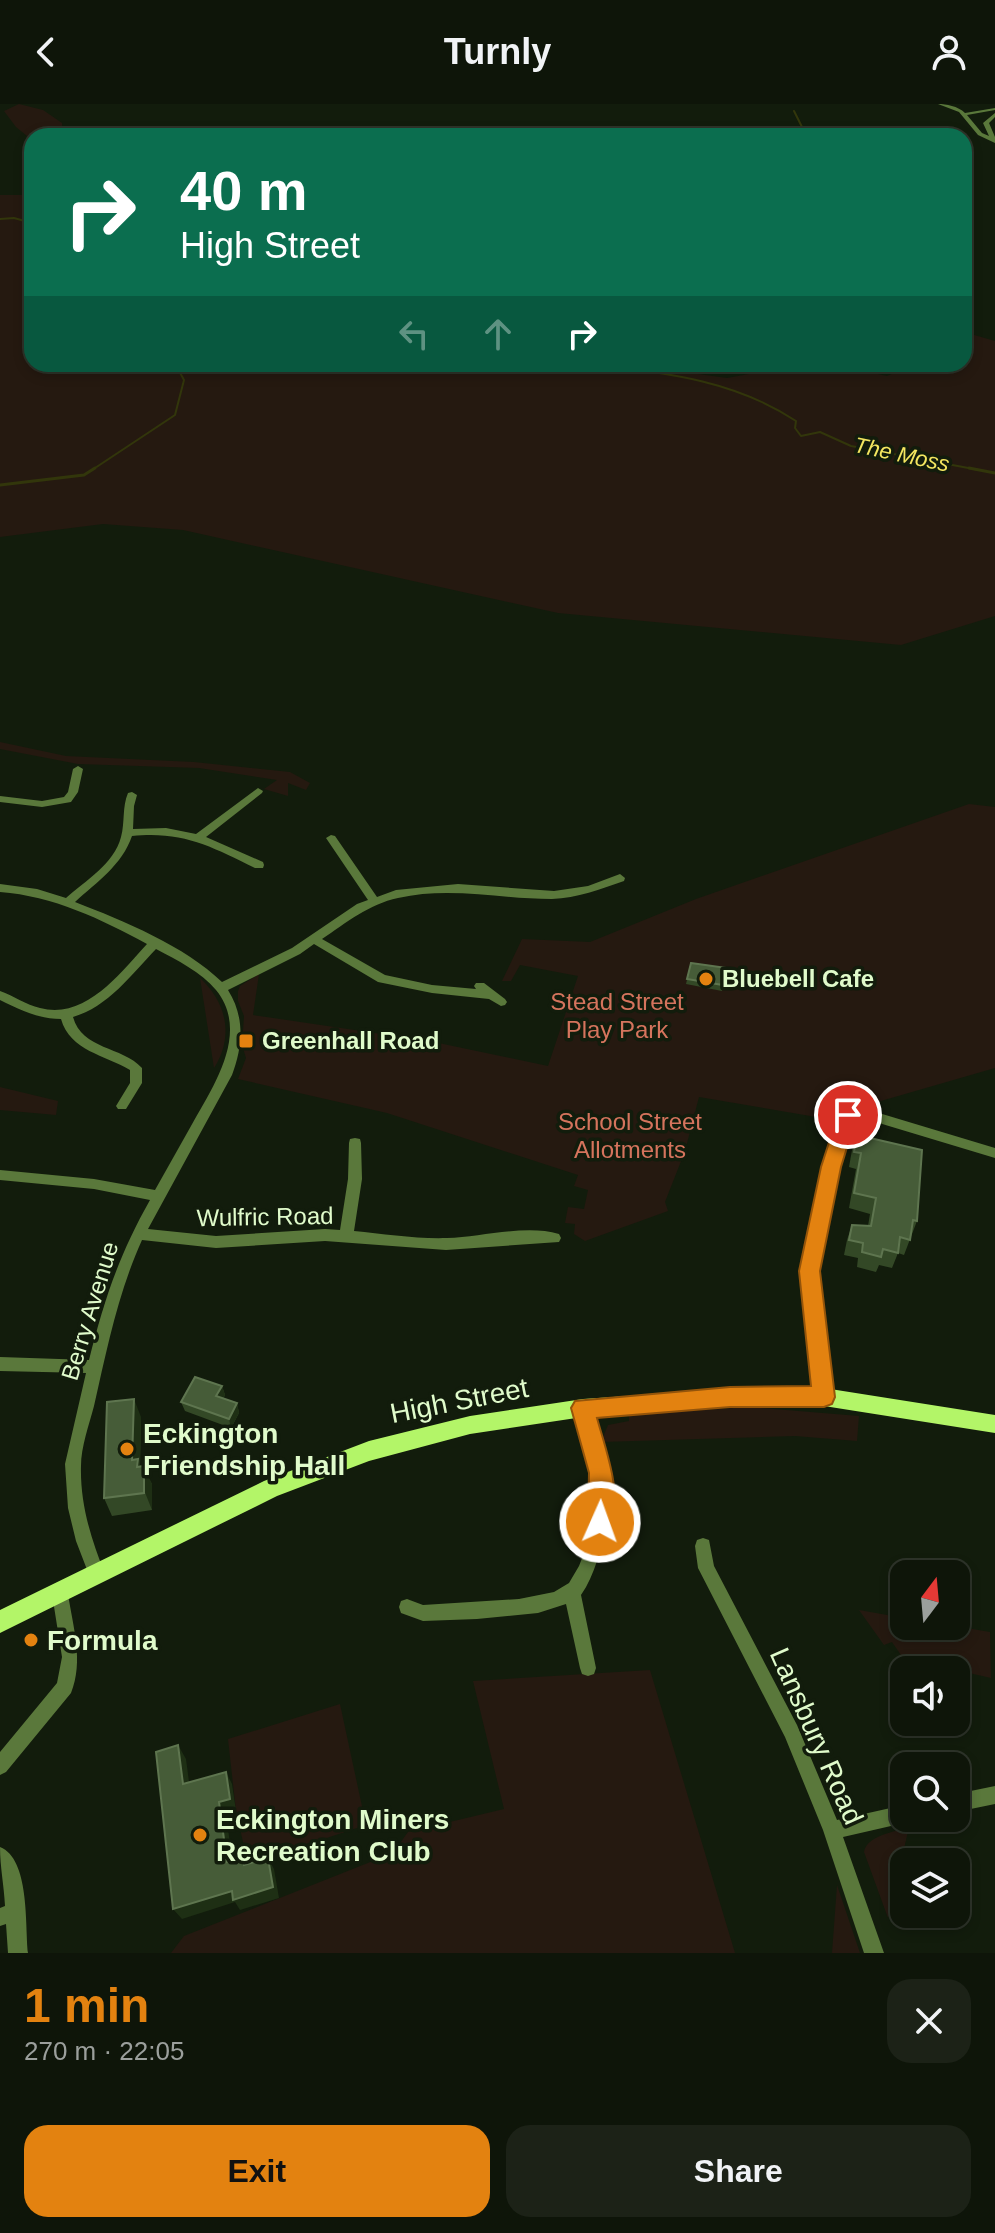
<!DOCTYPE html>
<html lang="en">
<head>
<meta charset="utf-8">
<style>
  :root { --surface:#0e1509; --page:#1c2217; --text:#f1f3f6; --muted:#9b9f9c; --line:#2e342a; --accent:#e38210 }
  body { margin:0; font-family:Arial,sans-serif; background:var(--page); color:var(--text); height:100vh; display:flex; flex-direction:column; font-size:30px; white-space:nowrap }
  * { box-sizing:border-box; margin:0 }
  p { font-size:26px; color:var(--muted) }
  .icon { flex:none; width:44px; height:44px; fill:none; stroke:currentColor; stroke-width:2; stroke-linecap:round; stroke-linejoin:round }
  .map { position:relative; height:1849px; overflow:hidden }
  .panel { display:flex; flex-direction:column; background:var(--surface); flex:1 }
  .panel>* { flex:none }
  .banner { position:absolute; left:24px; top:24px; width:948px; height:244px; border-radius:24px; box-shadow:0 4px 12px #0003,0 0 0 2px var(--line); background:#0b6e4f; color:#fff; overflow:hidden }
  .needle { width:52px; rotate:16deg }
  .controls { position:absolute; left:890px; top:1456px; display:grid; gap:16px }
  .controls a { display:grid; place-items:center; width:80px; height:80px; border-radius:16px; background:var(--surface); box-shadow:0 4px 12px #0003,0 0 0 2px var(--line); font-size:40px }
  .pin { position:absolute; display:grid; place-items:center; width:68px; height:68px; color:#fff; margin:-34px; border:4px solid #fff; border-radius:50%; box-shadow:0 2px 8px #0007 }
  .me { position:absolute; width:88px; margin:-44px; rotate:2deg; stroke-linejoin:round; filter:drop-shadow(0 0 6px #0008) }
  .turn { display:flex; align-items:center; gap:28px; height:168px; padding:0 24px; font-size:36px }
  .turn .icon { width:104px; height:104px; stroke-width:2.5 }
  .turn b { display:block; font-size:56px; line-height:68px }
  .lanes { display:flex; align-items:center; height:76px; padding:0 24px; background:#0003; justify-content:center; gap:40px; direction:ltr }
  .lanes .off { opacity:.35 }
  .round { display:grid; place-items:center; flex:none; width:84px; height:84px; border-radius:24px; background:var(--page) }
  .overview { display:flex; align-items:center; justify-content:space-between; height:136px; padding:0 24px }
  h1 { font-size:48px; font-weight:800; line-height:60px; color:var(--accent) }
  .button { display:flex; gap:16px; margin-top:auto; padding:16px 24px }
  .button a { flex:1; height:92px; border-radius:24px; background:var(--accent); color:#111; font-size:32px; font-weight:800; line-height:92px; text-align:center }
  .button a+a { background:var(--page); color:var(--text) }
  header { display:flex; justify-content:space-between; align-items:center; height:104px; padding:0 24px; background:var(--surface); font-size:36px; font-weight:800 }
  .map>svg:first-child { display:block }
  .green { fill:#251910 }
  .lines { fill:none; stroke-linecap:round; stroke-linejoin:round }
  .stream-far1 { stroke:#32360b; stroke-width:2 }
  .stream { stroke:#32360b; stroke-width:3 }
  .street { fill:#5a783b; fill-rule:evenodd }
  .secondary { fill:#b3f568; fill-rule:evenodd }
  .wall { fill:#334826 }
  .shaded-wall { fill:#1e2f14 }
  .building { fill:#465c38; stroke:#5e754f; stroke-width:2 }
  .route { fill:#e38210; stroke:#94540a; stroke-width:2 }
  .poi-dot { fill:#e38210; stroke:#121c0c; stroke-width:3 }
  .labels { text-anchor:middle; stroke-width:7; stroke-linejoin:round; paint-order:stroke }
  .far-water-label { font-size:22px; font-style:italic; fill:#f4e660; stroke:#121c0c }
  .poi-label { font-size:24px; font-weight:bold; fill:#e0fbcb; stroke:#121c0c; text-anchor:start }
  .park-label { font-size:24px; fill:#d5745d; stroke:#121c0c }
  .street-label { font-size:24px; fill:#e0fbcb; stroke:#121c0c }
  .near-street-label { font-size:28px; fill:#e0fbcb; stroke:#121c0c }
  .near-poi-label { font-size:28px; font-weight:bold; fill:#e0fbcb; stroke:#121c0c; text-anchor:start }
</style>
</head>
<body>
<header><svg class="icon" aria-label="back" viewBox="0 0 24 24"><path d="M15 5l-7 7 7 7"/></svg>Turnly<svg class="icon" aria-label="person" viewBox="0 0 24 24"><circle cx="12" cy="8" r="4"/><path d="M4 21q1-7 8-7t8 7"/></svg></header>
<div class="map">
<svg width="995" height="1849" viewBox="0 0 995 1849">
  <rect width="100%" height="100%" fill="#121c0c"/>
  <g class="green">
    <path d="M19 0 43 6 62 19 63 32H32V36L16 23 4 7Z"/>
    <path d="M0 91H32V260H627L727 274 781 264 780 260H832L887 272 903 265 894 260H964V228L995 237V512L901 541 558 509 183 426 103 420 0 433Z"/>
    <path d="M0 638 66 652 194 658 290 668 310 679 306 686 288 679V692L264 685 277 676 199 664 78 660 0 645Z"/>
    <path d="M969 700 995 703V964L822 1014 699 993 685 1047 665 1098 668 1107 585 1137 574 1130 575 1120 565 1119 568 1103 584 1105 588 1086 574 1082 578 1071 387 1009 238 975 246 954 242 941 244 912 238 897V887L240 882 259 870 253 911 429 937 548 962 578 872 520 861 511 877H502L522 835 590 838 696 795Z"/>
    <path d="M200 874C227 899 234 933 214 964Z"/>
    <path d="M0 983 58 997 56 1011 0 1006Z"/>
    <path d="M749 1303 859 1312 857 1337 795 1332 601 1338 608 1321 629 1317V1311Z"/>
    <path d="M859 1506 904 1514V1522H955L990 1528 991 1574 903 1554 892 1538 884 1541Z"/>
    <path d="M650 1566 735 1849H171L184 1832 393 1749 408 1728 504 1705 473 1577Z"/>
    <path d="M340 1600 366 1721 248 1760 236 1707 228 1635Z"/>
    <path d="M909 1723 888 1814 864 1748C867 1731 895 1728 909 1723Z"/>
    <path d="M837 1781 860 1849H832Z"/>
  </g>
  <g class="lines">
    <g class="stream-far1">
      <path d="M794 7 803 25 795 32"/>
      <path d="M0 115 14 114 32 119"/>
      <path d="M593 260C666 269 734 276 796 317L795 324 801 332 820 328 851 342 979 366"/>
      <path d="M92 366 175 311 184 276 178 265"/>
    </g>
    <g class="stream">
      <path d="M969 364 995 369"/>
      <path d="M0 381 84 371 95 364"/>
    </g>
    <g class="street">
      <path d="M938 0C946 0 958 2 965 9L995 4V6L967 11 982 29 989 32 983 19 995 9V13L989 19 995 33V39L978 31 959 8Z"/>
      <path d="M78 662 83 665 78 688 71 698 42 703 0 698V692L42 697 64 693 68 688 73 665Z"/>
      <path d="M258 684 263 687 262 689 206 733 263 758 264 761 263 764H255C210 742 183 727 132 732 122 761 97 778 75 798 124 817 185 842 222 878L292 844 357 800 368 796 326 734 331 731 335 732 377 793 396 786 458 780 554 787 588 782 620 770 625 774 624 777C601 785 577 794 552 795 500 795 450 782 398 794 369 800 346 819 322 835L385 871 432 881 476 885 474 882 476 879H484L505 895 507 898 505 901 501 902 489 895 432 889 378 878 314 840 300 850 228 886C245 913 243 942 232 971L148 1125 216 1132 325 1125 340 1126 348 1075 349 1039 350 1035 355 1034 360 1035 361 1039 362 1075 354 1127C384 1130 416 1135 447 1134 482 1133 526 1120 559 1130L561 1134 559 1138 446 1146 325 1137 216 1144 142 1136C118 1189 107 1245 94 1302 89 1321 81 1343 81 1362 80 1400 91 1435 105 1470L103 1476 97 1478 91 1476 76 1437 68 1404 65 1360 86 1269 0 1267V1253L89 1256C104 1196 119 1151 150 1096L94 1085 0 1076V1066L94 1075 155 1086C167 1065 179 1043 191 1022 212 984 251 929 216 886 201 868 177 856 156 845 132 870 108 903 73 913 82 946 122 942 142 964V979L126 1005H118L116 1002 130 979V966C105 951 70 947 61 915 39 915 20 906 0 896V887C14 892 26 901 40 904 86 916 120 869 147 840 101 815 53 792 0 788V780L37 785 66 794C85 777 114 760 121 733 125 718 122 703 128 689L132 688 137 691 134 702 133 725 166 724 196 730Z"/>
      <path d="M859 1003 995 1044V1054L859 1013 853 1015 838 1063 816 1167 831 1293 829 1298 824 1300 819 1298 817 1293 802 1167 824 1063 842 1011 844 1007Z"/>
      <path d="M583 1297 588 1299 590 1304C605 1358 618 1402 597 1457 593 1469 588 1481 581 1491L596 1564 594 1570 588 1572 582 1570 580 1564 566 1500 538 1509 477 1515 423 1517 401 1509 399 1503 401 1497 407 1495 423 1501 519 1495 554 1488 569 1479 579 1462 588 1439 594 1400 590 1363 576 1304 578 1299Z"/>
      <path d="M703 1434 709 1436 714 1462 797 1621 837 1716 904 1701V1714H911L904 1719 843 1733 884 1849H864L823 1726 785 1633 698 1464 695 1442 697 1436Z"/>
      <path d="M60 1482 66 1484 68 1490C73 1523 84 1557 71 1589L6 1668 0 1671V1648L57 1579 62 1553 52 1490 54 1484Z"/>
      <path d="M995 1682V1700L956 1708V1690Z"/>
      <path d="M0 1743C30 1755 25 1821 28 1849H8L6 1820 0 1822V1804L5 1802C4 1781 0 1763 0 1743Z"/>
    </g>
    <path class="secondary" d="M778 1282 824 1284 995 1311V1329L824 1302 778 1300 583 1313 470 1330 369 1357 277 1392 0 1529V1506L264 1377 369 1337 470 1312 583 1295Z"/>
  </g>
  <g class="wall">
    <path d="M691 859 727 864 722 887 686 880Z"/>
    <path d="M857 1031 917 1117 904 1151 898 1149 892 1164 879 1161 876 1168 857 1163 858 1154 844 1151 847 1136 852 1121 868 1122 870 1110 849 1104 856 1065 849 1063 852 1046Z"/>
    <path d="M222 1282 225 1291 223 1295 237 1299 239 1309 231 1324 185 1307 181 1298Z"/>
    <path d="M141 1313 140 1361 152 1380V1406L112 1412 104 1394Z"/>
  </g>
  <g class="shaded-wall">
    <path d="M222 1282 225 1291 219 1302 216 1292Z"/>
    <path d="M134 1295 141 1313 140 1361 144 1370V1362L152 1380V1406L132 1356Z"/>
    <path d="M237 1299 239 1309 231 1324 229 1315Z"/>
    <path d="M178 1641 186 1655 191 1693 183 1680Z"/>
    <path d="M226 1668 232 1680 236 1707 226 1710 234 1769 227 1758 219 1698Z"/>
    <path d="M268 1754 274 1765 279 1794 240 1806 235 1798 182 1815 173 1805Z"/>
  </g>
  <g class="building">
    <path d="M691 859 727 864 723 881 687 875Z"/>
    <path d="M857 1031 922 1046 917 1117 913 1116 910 1136 900 1133 898 1149 883 1145 881 1153 862 1148 863 1139 849 1136 852 1121 871 1122 876 1094 854 1089 861 1049 854 1048Z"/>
    <path d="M195 1273 222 1282 216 1292 237 1299 229 1315 181 1298Z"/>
    <path d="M134 1295 132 1356 138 1355 137 1363 144 1362V1389L104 1394 107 1298Z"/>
    <path d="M178 1641 183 1680 226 1668 230 1695 219 1698 227 1758 243 1753 244 1761 268 1754 273 1783 233 1796 232 1787 173 1805 156 1648Z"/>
  </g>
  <path class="route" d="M848 1004 854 1006 857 1011 841 1063 820 1167 835 1293 832 1300 824 1303H730L597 1314C606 1347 624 1392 609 1426L600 1430 592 1426 588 1418 589 1369 571 1304 575 1297 730 1283 811 1282 799 1167 821 1063 838 1011 841 1006Z"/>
  <g class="poi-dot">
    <circle cx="706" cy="875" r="8"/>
    <rect x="238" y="929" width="16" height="16" rx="4"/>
    <circle cx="127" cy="1345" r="8"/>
    <circle cx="31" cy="1536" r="8"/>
    <circle cx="200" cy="1731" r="8"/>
  </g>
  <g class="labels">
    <g class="far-water-label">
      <text transform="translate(902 350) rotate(12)" y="8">The Moss</text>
    </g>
    <g class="poi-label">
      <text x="722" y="883">Bluebell Cafe</text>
      <text x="262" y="945">Greenhall Road</text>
    </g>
    <g class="park-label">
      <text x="617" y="906">Stead Street<tspan x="617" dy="28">Play Park</tspan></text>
      <text x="630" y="1026">School Street<tspan x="630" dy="28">Allotments</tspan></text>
    </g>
    <g class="street-label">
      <text transform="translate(265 1113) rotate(-1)" y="8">Wulfric Road</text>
      <text transform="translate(90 1207) rotate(-73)" y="8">Berry Avenue</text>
    </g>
    <g class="near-street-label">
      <text transform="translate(459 1296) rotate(-11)" y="10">High Street</text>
      <text transform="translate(817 1632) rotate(66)" y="10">Lansbury Road</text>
    </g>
    <g class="near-poi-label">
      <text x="143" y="1339">Eckington<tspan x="143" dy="32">Friendship Hall</tspan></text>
      <text x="47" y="1546">Formula</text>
      <text x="216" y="1725">Eckington Miners<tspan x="216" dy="32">Recreation Club</tspan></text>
    </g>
  </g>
</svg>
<div class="controls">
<a><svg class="needle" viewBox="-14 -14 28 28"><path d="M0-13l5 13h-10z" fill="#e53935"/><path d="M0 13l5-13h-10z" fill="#9b9f9c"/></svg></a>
<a><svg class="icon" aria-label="sound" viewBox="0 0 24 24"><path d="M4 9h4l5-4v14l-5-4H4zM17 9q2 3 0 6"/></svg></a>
<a><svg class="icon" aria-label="search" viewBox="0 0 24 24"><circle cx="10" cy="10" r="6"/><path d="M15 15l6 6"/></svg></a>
<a><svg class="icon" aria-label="layers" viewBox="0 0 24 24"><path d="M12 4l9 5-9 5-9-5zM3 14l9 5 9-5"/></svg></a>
</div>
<div class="pin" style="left:848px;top:1011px;background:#d93025"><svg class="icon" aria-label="arrive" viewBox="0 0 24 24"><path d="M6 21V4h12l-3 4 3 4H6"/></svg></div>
<svg class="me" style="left:600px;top:1418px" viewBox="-20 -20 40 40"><circle r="17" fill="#e38210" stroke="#fff" stroke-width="3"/><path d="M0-11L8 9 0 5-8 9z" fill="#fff"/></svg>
<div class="banner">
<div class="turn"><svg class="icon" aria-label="right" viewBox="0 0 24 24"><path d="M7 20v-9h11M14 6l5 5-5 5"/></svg><div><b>40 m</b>High Street</div></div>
<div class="lanes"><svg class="icon off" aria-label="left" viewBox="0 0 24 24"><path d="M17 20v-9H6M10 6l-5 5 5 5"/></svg><svg class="icon off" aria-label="ahead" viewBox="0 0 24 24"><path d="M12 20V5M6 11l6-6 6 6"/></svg><svg class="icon" aria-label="right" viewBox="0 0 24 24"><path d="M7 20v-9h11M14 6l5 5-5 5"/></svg></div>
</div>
</div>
<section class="panel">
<div class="overview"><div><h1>1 min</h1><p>270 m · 22:05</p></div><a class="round"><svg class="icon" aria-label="close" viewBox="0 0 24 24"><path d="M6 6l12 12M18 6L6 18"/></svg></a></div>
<div class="button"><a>Exit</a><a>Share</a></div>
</section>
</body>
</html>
